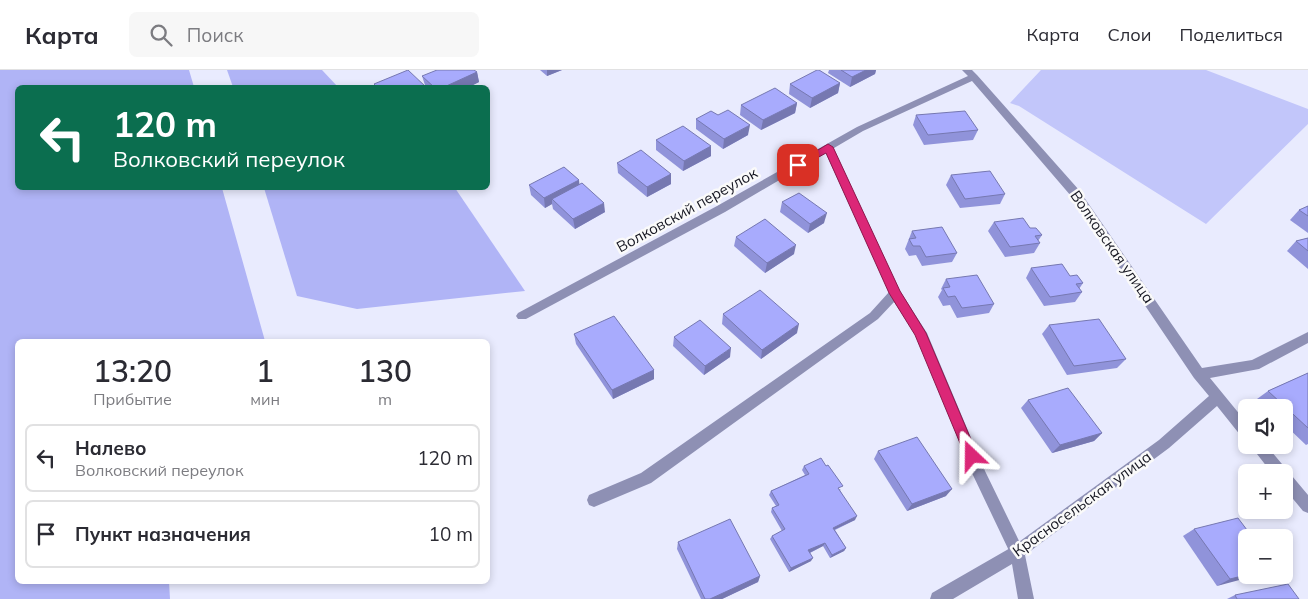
<!DOCTYPE html>
<html lang="ru">
<head>
<meta charset="utf-8">
<style>
  :root { --surface:#fff; --page:#f7f7f7; --text:#2b2b33; --muted:#7c7c81; --line:#e1e1e2 }
  body { margin:0; font-family:Mulish,sans-serif; background:var(--page); color:var(--text); height:100vh; display:flex; flex-direction:column; font-size:19px; white-space:nowrap }
  * { box-sizing:border-box; margin:0 }
  p { font-size:16px; color:var(--muted) }
  .icon { flex:none; width:28px; height:28px; fill:none; stroke:currentColor; stroke-width:2; stroke-linecap:round; stroke-linejoin:round }
  .map { position:relative; flex:1; overflow:hidden }
  .drawer { position:absolute; left:15px; top:269px; width:475px; height:245px; display:flex; flex-direction:column; background:var(--surface); border-radius:8px; box-shadow:0 2px 8px #0003 }
  .drawer>* { flex:none }
  .guide { position:absolute; left:15px; top:15px; width:475px; height:105px; border-radius:8px; box-shadow:0 2px 8px #0003; background:#0b6e4f; color:#fff; overflow:hidden }
  .controls { position:absolute; left:1238px; top:329px; display:grid; gap:10px }
  .controls a { display:grid; place-items:center; width:55px; height:55px; border-radius:8px; background:var(--surface); box-shadow:0 2px 8px #0003; font-size:25px }
  .pin { position:absolute; display:grid; place-items:center; width:42px; height:42px; color:#fff; margin:-21px; border-radius:10px; box-shadow:0 2px 8px #0006 }
  .me { position:absolute; width:55px; margin:-28px; rotate:337deg; stroke-linejoin:round; filter:drop-shadow(0 0 4px #0008) }
  .turn { display:flex; align-items:center; gap:18px; height:105px; padding:0 15px; font-size:22px }
  .turn .icon { width:65px; height:65px; stroke-width:2.5 }
  .turn b { display:block; font-size:35px; line-height:42px }
  .eta { display:flex; justify-content:space-evenly; align-items:center; height:85px; text-align:center }
  .eta b { font-size:30px; font-weight:600; line-height:35px }
  ul { padding:0; list-style:none }
  li { display:flex; align-items:center; gap:15px; height:68px; margin:0 10px 8px; padding:0 5px; border:2px solid var(--line); border-radius:8px }
  li div { flex:1 }
  li b { display:block; font-size:19px }
  li em { font-style:normal }
  header { display:flex; align-items:center; gap:30px; box-sizing:border-box; height:70px; padding:0 25px; background:var(--surface); border-bottom:1px solid var(--line) }
  header strong { font-size:24px }
  nav { display:flex; gap:28px; margin-inline-start:auto; font-size:18px }
  .search { width:350px; height:45px; background:var(--page); display:flex; align-items:center; gap:12px; box-sizing:border-box; padding:0 18px; border-radius:8px; color:var(--muted); font-size:19px }
  .map>svg:first-child { display:block }
  .green { fill:#c2c6fa }
  .forest { fill:#b0b4f6 }
  .lines { fill:none; stroke-linecap:round; stroke-linejoin:round }
  .service { fill:#8e90b4; fill-rule:evenodd }
  .minor { fill:#8e90b4; fill-rule:evenodd }
  .wall { fill:#9093da }
  .shaded-wall { fill:#7678b1 }
  .building { fill:#a8abfd; stroke:#7678b1 }
  .route { fill:#db2777; stroke:#8e194d }
  .labels { text-anchor:middle; stroke-width:5; stroke-linejoin:round; paint-order:stroke }
  .street-label { font-size:15px; fill:#151621; stroke:#fafafa }
</style>
</head>
<body>
<header>
<strong>Карта</strong>
<div class="search"><svg class="icon" aria-label="search" viewBox="0 0 24 24"><circle cx="10" cy="10" r="6"/><path d="M15 15l6 6"/></svg>Поиск</div>
<nav><a>Карта</a><a>Слои</a><a>Поделиться</a></nav>
</header>
<div class="map">
<svg width="1308" height="529" viewBox="0 0 1308 529">
  <rect width="100%" height="100%" fill="#e9ebfe"/>
  <path class="green" d="M1041 0H1206L1308 39V54L1206 154 1019 36 1010 33Z"/>
  <g class="forest">
    <path d="M0 0H189L194 17 18 18V118H222L265 271H18V511H169L170 529H0Z"/>
    <path d="M227 0H322L338 17H233Z"/>
    <path d="M264 118H455L525 221 357 239 297 226Z"/>
  </g>
  <g class="lines">
    <path class="service" d="M828 74 833 77 900 221 927 263 985 401 1022 477 1025 482 1022 487 1017 490 1012 487 972 403 916 265 894 232 878 249 651 413 594 437 589 435 587 430 589 425 641 403 870 243 889 222 823 77Z"/>
    <g class="minor">
      <path d="M962 0H972L977 5 1079 120 1202 298 1252 290 1308 262V273L1259 299 1210 308 1246 352V368L1241 366 1217 336 1169 378 1025 485 1034 529H1018L1012 494 953 529H930L932 523 1012 477 1159 370 1209 326 1194 308 1071 126 972 11 863 61 725 142 526 249H518L516 246 518 243 717 136 857 57 968 6Z"/>
      <path d="M1250 375H1266L1308 425V443L1303 441 1284 418V402H1271Z"/>
    </g>
  </g>
  <g class="wall">
    <path d="M540 0H562L547 6Z"/>
    <path d="M829 0H876L875 4 850 17 828 3Z"/>
    <path d="M477 2 479 12 467 18H375L374 14 425 15 422 6Z"/>
    <path d="M840 13 838 23 810 38 789 24 790 14Z"/>
    <path d="M797 33 795 43 761 60 740 45 741 35Z"/>
    <path d="M916 45 978 60 973 70 924 75 913 55Z"/>
    <path d="M696 49 748 65 723 79 696 59Z"/>
    <path d="M656 70 711 76V86L683 101 656 80Z"/>
    <path d="M617 93 671 104V114L647 127 618 103Z"/>
    <path d="M951 105 1005 124 1000 134 960 138 946 115Z"/>
    <path d="M579 110V114L605 142 575 159 553 139 552 134 545 138 531 125 529 115Z"/>
    <path d="M782 132 824 153 808 163 780 142Z"/>
    <path d="M1308 136V163L1290 150 1299 140Z"/>
    <path d="M994 152 1030 158 1042 165 1038 171 1040 173 1034 183 1005 187 988 161Z"/>
    <path d="M912 161 957 183 952 192 922 196 916 185 909 186 905 179Z"/>
    <path d="M736 167 794 184 765 203 734 176Z"/>
    <path d="M1308 168V199L1287 181 1296 171Z"/>
    <path d="M1031 198 1070 206 1083 213 1079 219 1082 222 1075 232 1044 236 1026 208Z"/>
    <path d="M946 209 994 234 989 243 957 248 950 235 943 236 938 227 942 220 941 219Z"/>
    <path d="M723 244 797 263 761 289 722 254Z"/>
    <path d="M1049 255 1126 289 1117 298 1067 305 1042 264Z"/>
    <path d="M574 264 654 300V309L613 329 576 274Z"/>
    <path d="M674 267 730 287 704 305 673 276Z"/>
    <path d="M1308 303V374L1306 375 1284 354V338H1266L1257 329 1268 321Z"/>
    <path d="M1028 330 1102 363 1094 371 1052 383 1021 338Z"/>
    <path d="M878 381 946 426 907 441 874 389Z"/>
    <path d="M804 396 841 420H840L855 450 835 460 846 478 844 481 830 488 823 476 810 483 811 491 789 502 770 469 772 466 782 461 771 442 772 438 776 436 769 425 771 421 805 405 802 400Z"/>
    <path d="M1194 459 1246 505 1217 516 1183 466Z"/>
    <path d="M678 472 760 506 758 512 722 529H701L677 479Z"/>
    <path d="M1235 525 1299 529H1227Z"/>
  </g>
  <g class="shaded-wall">
    <path d="M547 0H562L547 6Z"/>
    <path d="M866 0H876L875 4 850 17 852 7Z"/>
    <path d="M477 2 479 12 467 18H442Z"/>
    <path d="M840 13 838 23 810 38 812 28Z"/>
    <path d="M797 33 795 43 761 60 763 50Z"/>
    <path d="M750 55 748 65 723 79 724 69Z"/>
    <path d="M711 76V86L683 101 684 91Z"/>
    <path d="M671 104V114L647 127V117Z"/>
    <path d="M579 110 580 120 552 129V134L545 138 544 128Z"/>
    <path d="M604 133 605 142 575 159 573 149Z"/>
    <path d="M827 143 824 153 808 163 810 154Z"/>
    <path d="M796 175 794 184 765 203 767 193Z"/>
    <path d="M799 254 797 263 761 289 762 280Z"/>
    <path d="M731 278 730 287 704 305 705 296Z"/>
    <path d="M654 300V309L613 329 612 320Z"/>
    <path d="M1102 363 1094 371 1052 383 1060 375Z"/>
    <path d="M952 419 946 426 907 441 912 434Z"/>
    <path d="M857 446 855 450 831 461 833 458Z"/>
    <path d="M825 473 823 476 807 484 808 480Z"/>
    <path d="M846 478 844 481 830 488 832 485Z"/>
    <path d="M813 488 811 491 789 502 791 498Z"/>
    <path d="M1246 505H1258L1217 516 1230 509Z"/>
    <path d="M760 506 758 512 722 529H710Z"/>
  </g>
  <g class="building">
    <path d="M408 0 427 18H378L374 14Z"/>
    <path d="M437 0H474L477 2 442 18H435L422 6Z"/>
    <path d="M817 0H819L840 13 812 28 790 14Z"/>
    <path d="M841 0H866L852 7Z"/>
    <path d="M775 18 797 33 763 50 741 35Z"/>
    <path d="M728 40 750 55 724 69 696 49 711 41 718 45Z"/>
    <path d="M965 41 978 60 928 65 916 45Z"/>
    <path d="M683 56 711 76 684 91 656 70Z"/>
    <path d="M641 80 671 104 647 117 617 93Z"/>
    <path d="M564 97 579 110 544 128 529 115Z"/>
    <path d="M990 101 1005 124 965 129 951 105Z"/>
    <path d="M582 113 604 133 573 149 552 129Z"/>
    <path d="M799 123 827 143 810 154 782 132Z"/>
    <path d="M1308 136V146L1299 140Z"/>
    <path d="M1023 148 1030 158H1036L1042 165 1035 166 1040 173 1010 177 994 152Z"/>
    <path d="M765 149 796 175 767 193 736 167Z"/>
    <path d="M942 157 957 183 926 187 920 176H913L909 169 916 168 912 161Z"/>
    <path d="M1308 168V181L1296 171Z"/>
    <path d="M1062 194 1070 206 1077 205 1083 213 1076 214 1082 222 1050 227 1031 198Z"/>
    <path d="M977 205 994 234 962 238 955 226 948 227 943 218 950 217 946 209Z"/>
    <path d="M760 220 799 254 762 280 723 244Z"/>
    <path d="M614 246 654 300 612 320 574 264Z"/>
    <path d="M1099 249 1126 289 1074 296 1049 255Z"/>
    <path d="M700 250 731 278 705 296 674 267Z"/>
    <path d="M1308 303V358L1268 321Z"/>
    <path d="M1068 318 1102 363 1060 375 1028 330Z"/>
    <path d="M917 367 952 419 912 434 878 381Z"/>
    <path d="M821 388 826 396 828 395 843 416 838 418 857 446 833 458 846 478 832 485 825 473 808 480 813 488 791 498 772 466 785 459 772 438 779 435 771 421 809 404 804 396Z"/>
    <path d="M1238 448 1253 468H1246V505L1230 509 1194 459Z"/>
    <path d="M730 449 760 506 710 529H705L678 472Z"/>
    <path d="M1288 514 1299 529H1237L1235 525Z"/>
  </g>
  <path class="route" d="M828 74 833 77 900 221 926 263 978 386 977 390H967L915 265 889 223 826 83 801 97 793 95Z"/>
  <g class="labels">
    <g class="street-label">
      <text transform="translate(687 140) rotate(-29)" y="5">Волковский переулок</text>
      <text transform="translate(1112 177) rotate(55)" y="5">Волковская улица</text>
      <text transform="translate(1082 434) rotate(-36)" y="5">Красносельская улица</text>
    </g>
  </g>
</svg>
<div class="controls">
<a><svg class="icon" aria-label="sound" viewBox="0 0 24 24"><path d="M4 9h4l5-4v14l-5-4H4zM17 9q2 3 0 6"/></svg></a>
<a>+</a>
<a>−</a>
</div>
<div class="pin" style="left:798px;top:95px;background:#d93025"><svg class="icon" aria-label="arrive" viewBox="0 0 24 24"><path d="M6 21V4h12l-3 4 3 4H6"/></svg></div>
<svg class="me" style="left:972px;top:386px" viewBox="-20 -20 40 40"><path d="M0-17L14 15 0 8-14 15z" fill="#db2777" stroke="#fff" stroke-width="4"/></svg>
<div class="guide">
<div class="turn"><svg class="icon" aria-label="left" viewBox="0 0 24 24"><path d="M17 20v-9H6M10 6l-5 5 5 5"/></svg><div><b>120 m</b>Волковский переулок</div></div>
</div>
<section class="drawer">
<div class="eta">
<div><b>13:20</b><p>Прибытие</p></div>
<div><b>1</b><p>мин</p></div>
<div><b>130</b><p>m</p></div>
</div>
<ul>
<li><svg class="icon" aria-label="left" viewBox="0 0 24 24"><path d="M17 20v-9H6M10 6l-5 5 5 5"/></svg><div><b>Налево</b><p>Волковский переулок</p></div><em>120 m</em></li>
<li><svg class="icon" aria-label="arrive" viewBox="0 0 24 24"><path d="M6 21V4h12l-3 4 3 4H6"/></svg><div><b>Пункт назначения</b></div><em>10 m</em></li>
</ul>
</section>
</div>
</body>
</html>
